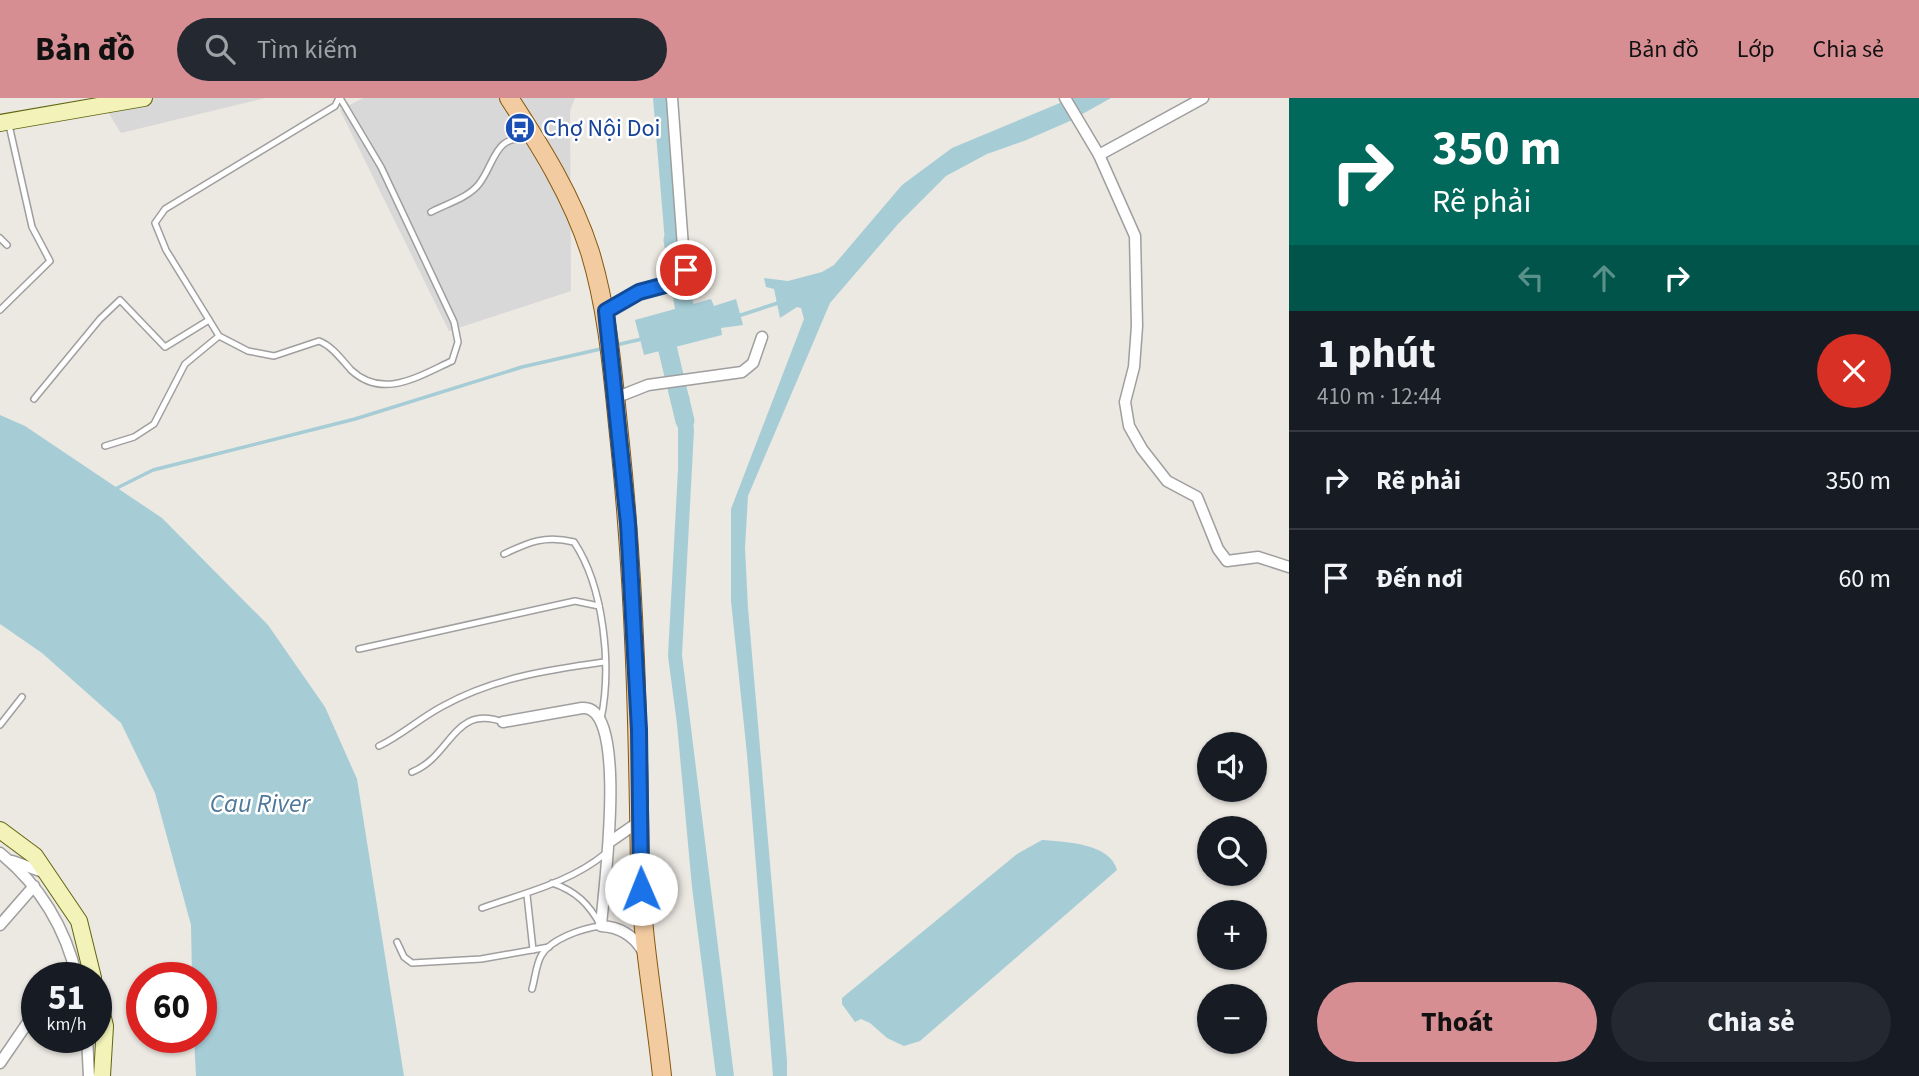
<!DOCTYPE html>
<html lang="vi">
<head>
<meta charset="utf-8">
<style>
  :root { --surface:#171b24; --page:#242831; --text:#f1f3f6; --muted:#9ea1a6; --line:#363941; --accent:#d68e93 }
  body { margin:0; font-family:"Source Sans 3",sans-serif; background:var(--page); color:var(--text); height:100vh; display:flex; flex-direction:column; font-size:26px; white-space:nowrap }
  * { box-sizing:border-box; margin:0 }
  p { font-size:23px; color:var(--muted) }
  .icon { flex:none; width:38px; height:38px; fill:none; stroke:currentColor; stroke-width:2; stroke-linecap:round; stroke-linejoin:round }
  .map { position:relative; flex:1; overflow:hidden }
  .drawer { display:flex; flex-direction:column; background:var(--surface); width:630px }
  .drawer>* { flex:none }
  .banner { background:#00695c; color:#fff; overflow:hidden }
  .tools { position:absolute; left:1197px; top:634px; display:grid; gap:14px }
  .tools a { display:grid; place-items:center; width:70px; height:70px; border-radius:50%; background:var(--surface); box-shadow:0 2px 5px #0004; font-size:35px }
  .speed { position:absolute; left:21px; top:864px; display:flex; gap:14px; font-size:35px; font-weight:700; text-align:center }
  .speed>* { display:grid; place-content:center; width:91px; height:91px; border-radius:50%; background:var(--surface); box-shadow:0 2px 5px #0004; line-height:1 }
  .speed small { font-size:18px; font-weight:400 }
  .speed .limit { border:10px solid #d22; background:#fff; color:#111 }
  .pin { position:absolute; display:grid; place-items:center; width:60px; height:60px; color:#fff; margin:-30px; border:4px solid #fff; border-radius:50%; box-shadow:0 2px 7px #0007 }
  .me { position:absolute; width:77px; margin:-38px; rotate:359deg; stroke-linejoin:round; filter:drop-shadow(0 0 5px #0008) }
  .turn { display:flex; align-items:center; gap:24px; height:147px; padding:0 28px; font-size:32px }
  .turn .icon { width:91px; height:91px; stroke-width:2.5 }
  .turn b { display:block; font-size:49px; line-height:60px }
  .lanes { display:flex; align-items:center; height:66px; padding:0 28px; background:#0003; justify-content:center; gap:35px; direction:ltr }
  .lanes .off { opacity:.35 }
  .round { display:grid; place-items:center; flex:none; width:74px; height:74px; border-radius:37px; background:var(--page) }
  .overview { display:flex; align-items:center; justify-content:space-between; height:119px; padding:0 28px }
  h1 { font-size:42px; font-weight:700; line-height:52px }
  .cta { display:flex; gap:14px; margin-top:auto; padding:14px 28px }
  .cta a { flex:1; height:80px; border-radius:42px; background:var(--accent); color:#111; font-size:28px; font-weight:700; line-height:80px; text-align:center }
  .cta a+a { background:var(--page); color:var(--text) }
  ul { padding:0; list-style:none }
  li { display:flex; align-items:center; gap:21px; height:98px; padding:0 28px; border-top:2px solid var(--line) }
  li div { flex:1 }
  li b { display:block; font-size:26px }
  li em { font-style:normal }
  header { display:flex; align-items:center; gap:42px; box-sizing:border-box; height:98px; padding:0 35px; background:var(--accent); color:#111 }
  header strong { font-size:33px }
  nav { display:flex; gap:38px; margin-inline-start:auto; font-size:24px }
  .search { width:490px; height:63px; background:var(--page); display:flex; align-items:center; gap:18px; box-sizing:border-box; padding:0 24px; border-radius:38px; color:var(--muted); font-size:26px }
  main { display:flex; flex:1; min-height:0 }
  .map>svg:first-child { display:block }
  .residential { fill:#d9d8d8 }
  .water { fill:#a6cdd6 }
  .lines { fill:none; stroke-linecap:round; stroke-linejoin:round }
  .stream { stroke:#a6cdd6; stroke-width:3.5 }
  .river { stroke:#a6cdd6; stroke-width:19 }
  .lane-casing { stroke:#9f9f9f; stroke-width:8 }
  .street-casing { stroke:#9f9f9f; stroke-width:13 }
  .secondary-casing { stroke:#60660f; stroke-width:18 }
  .primary-casing { stroke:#85580e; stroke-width:20 }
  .lane { stroke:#fff; stroke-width:5 }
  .street { stroke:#fff; stroke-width:10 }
  .secondary { stroke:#f2f2b9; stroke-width:16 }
  .primary { stroke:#f2cba1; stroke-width:18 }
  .route-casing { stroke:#114b97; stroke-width:18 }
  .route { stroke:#1a73e8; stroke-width:12 }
  .labels { text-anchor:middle; stroke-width:5; stroke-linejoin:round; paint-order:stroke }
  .transit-label { font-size:24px; fill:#164399; stroke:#fff; text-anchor:start }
  .water-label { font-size:26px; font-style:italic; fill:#4f789a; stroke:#fff }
</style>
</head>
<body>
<header>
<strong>Bản đồ</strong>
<div class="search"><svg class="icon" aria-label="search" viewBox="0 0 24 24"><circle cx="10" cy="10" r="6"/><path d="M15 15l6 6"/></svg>Tìm kiếm</div>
<nav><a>Bản đồ</a><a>Lớp</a><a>Chia sẻ</a></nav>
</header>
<main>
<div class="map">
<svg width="1289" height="978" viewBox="0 0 1289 978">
  <rect width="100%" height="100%" fill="#ece8e2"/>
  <g class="residential">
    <path d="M99 0H265L121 35Z"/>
    <path d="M363 0H575L570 13 571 193 449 233 340 12Z"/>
  </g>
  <g class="water">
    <path d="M653 0H668L681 163 670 167 665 144Z"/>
    <path d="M1072 0H1111L1070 23 1024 43 987 56 946 78 898 126 830 205 748 398 745 450 748 510 787 963V978H773L747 656 731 503V411L804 221 801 210 797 209 780 220 774 191 766 189 764 180 788 183 822 174 834 167 902 87 952 50Z"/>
    <path d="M711 201 714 208 736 201 743 227 721 230 722 237 644 257 635 222Z"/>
    <path d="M689 297 694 332 682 557 734 978H716L692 789 677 626 668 558 678 371V327L671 301Z"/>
    <path d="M0 317 25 328 162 420 268 527 325 609 357 681 404 978H196L194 940H201V880H192L191 827 155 695 121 625 42 555 0 526Z"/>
    <path d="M1042 742C1066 744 1110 745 1117 772L920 943 904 948 887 940 870 925 861 921 855 924 842 906V900L1017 756Z"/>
  </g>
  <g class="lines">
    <g class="stream">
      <path d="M738 218 781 204"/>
      <path d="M616 247 642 241"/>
      <path d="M115 391 153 372 355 321 522 269 605 250"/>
    </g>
    <g class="river">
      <path d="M673 142 688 231"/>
      <path d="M664 236 685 323"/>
    </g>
    <g class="lane-casing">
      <g id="lane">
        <path d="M339 0 335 8 165 111 155 125 166 152 219 238 248 253 274 258 319 243C332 248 341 261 351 272 383 302 419 278 452 263L458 244 454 224 381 69 340 0"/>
        <path d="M431 114C446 106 468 100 479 86 496 64 494 34 532 42"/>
        <path d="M0 140 7 147"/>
        <path d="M0 212 50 163 32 129 9 27"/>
        <path d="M34 301 100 221 120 202 165 249 209 222"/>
        <path d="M105 348 134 339 154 326 185 266 219 238"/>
        <path d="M504 456C529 444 545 437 574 444 604 489 612 568 601 621"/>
        <path d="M359 551 575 503 599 508"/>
        <path d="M0 627 22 599"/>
        <path d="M379 648C402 637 420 620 443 608 494 580 547 572 604 564"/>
        <path d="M412 674C452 658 453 606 503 624"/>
        <path d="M527 797 533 852"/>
        <path d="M482 810C524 795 570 785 606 755"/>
        <path d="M397 844 404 859 412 865 481 861 549 849"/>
        <path d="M532 891C535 881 536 867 541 858 550 841 583 830 601 828 589 806 576 793 552 785"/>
      </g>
    </g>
    <g class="street-casing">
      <g id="street">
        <path d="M1065 0 1099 57 1135 138 1137 228 1134 269 1125 304 1129 328 1142 351 1167 383 1197 399 1218 451 1227 463 1258 459 1289 469"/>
        <path d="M1099 57 1203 0"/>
        <path d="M606 213 639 194 680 183 685 176 672 0"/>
        <path d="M615 300 648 287 742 274 753 265 762 239"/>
        <path d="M503 624 582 610C630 605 603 797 601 828 619 829 633 837 642 852"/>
        <path d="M611 743 640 723"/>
        <path d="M0 755C40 787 66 831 77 880"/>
        <path d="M12 763 46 775"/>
        <path d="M0 827 34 788"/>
        <path d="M87 940 89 978"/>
        <path d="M0 965 37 911"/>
      </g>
    </g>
    <g class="secondary-casing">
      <g id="secondary">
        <path d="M0 25 144 0"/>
        <path d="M0 732 35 758 79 823 93 880"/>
        <path d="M96 892 105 928 102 978"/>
      </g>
    </g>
    <g class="primary-casing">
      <path id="primary" d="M509 0C541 49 572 98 590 154 609 217 613 281 620 346 635 489 638 630 640 773 642 842 655 910 662 978"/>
    </g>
    <use href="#lane" class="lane"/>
    <use href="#street" class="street"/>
    <use href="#secondary" class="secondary"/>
    <use href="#primary" class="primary"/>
  </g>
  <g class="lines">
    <g class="route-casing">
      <path id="route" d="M641 791 639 632 628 426 606 213 639 194 680 183 686 172"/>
    </g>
    <use href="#route" class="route"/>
  </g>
  <defs>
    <g id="bus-disc" transform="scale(1.575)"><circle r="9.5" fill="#1a4fb4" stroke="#fff"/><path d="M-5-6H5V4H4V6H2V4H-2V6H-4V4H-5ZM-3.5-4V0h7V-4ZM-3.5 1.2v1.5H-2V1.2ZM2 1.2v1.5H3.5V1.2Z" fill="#fff"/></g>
  </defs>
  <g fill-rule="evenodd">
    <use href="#bus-disc" x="520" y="30"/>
  </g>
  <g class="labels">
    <g class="transit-label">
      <text x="543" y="38">Chợ Nội Doi</text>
    </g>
    <g class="water-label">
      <text x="260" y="714">Cau River</text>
    </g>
  </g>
</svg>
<div class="tools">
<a><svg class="icon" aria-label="sound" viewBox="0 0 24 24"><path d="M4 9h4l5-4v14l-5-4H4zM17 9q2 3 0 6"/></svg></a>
<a><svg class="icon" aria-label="search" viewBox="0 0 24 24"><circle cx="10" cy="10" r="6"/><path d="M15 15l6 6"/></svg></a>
<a>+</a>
<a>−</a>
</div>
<div class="speed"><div>51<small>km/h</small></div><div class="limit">60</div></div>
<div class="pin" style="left:686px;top:172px;background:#d93025"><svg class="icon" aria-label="arrive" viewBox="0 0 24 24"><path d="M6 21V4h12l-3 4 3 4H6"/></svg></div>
<svg class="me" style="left:641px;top:791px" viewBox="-20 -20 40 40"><circle r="19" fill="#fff"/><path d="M0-13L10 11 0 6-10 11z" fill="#1a73e8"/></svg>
</div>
<section class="drawer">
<div class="banner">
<div class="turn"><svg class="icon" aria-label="right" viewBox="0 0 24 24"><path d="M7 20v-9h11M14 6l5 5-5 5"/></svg><div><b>350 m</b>Rẽ phải</div></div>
<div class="lanes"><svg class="icon off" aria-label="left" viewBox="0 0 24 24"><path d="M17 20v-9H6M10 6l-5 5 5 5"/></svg><svg class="icon off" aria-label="ahead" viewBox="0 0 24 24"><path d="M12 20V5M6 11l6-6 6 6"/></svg><svg class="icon" aria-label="right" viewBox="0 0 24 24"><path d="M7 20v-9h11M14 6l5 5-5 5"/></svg></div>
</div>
<div class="overview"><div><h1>1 phút</h1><p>410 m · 12:44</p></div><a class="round" style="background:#d93025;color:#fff"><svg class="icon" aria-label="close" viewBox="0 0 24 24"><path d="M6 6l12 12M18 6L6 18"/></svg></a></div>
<ul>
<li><svg class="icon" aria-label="right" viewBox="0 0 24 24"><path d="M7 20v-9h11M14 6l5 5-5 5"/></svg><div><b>Rẽ phải</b></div><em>350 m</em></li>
<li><svg class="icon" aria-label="arrive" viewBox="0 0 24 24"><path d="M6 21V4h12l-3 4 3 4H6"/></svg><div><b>Đến nơi</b></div><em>60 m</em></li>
</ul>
<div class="cta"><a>Thoát</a><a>Chia sẻ</a></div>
</section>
</main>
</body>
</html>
